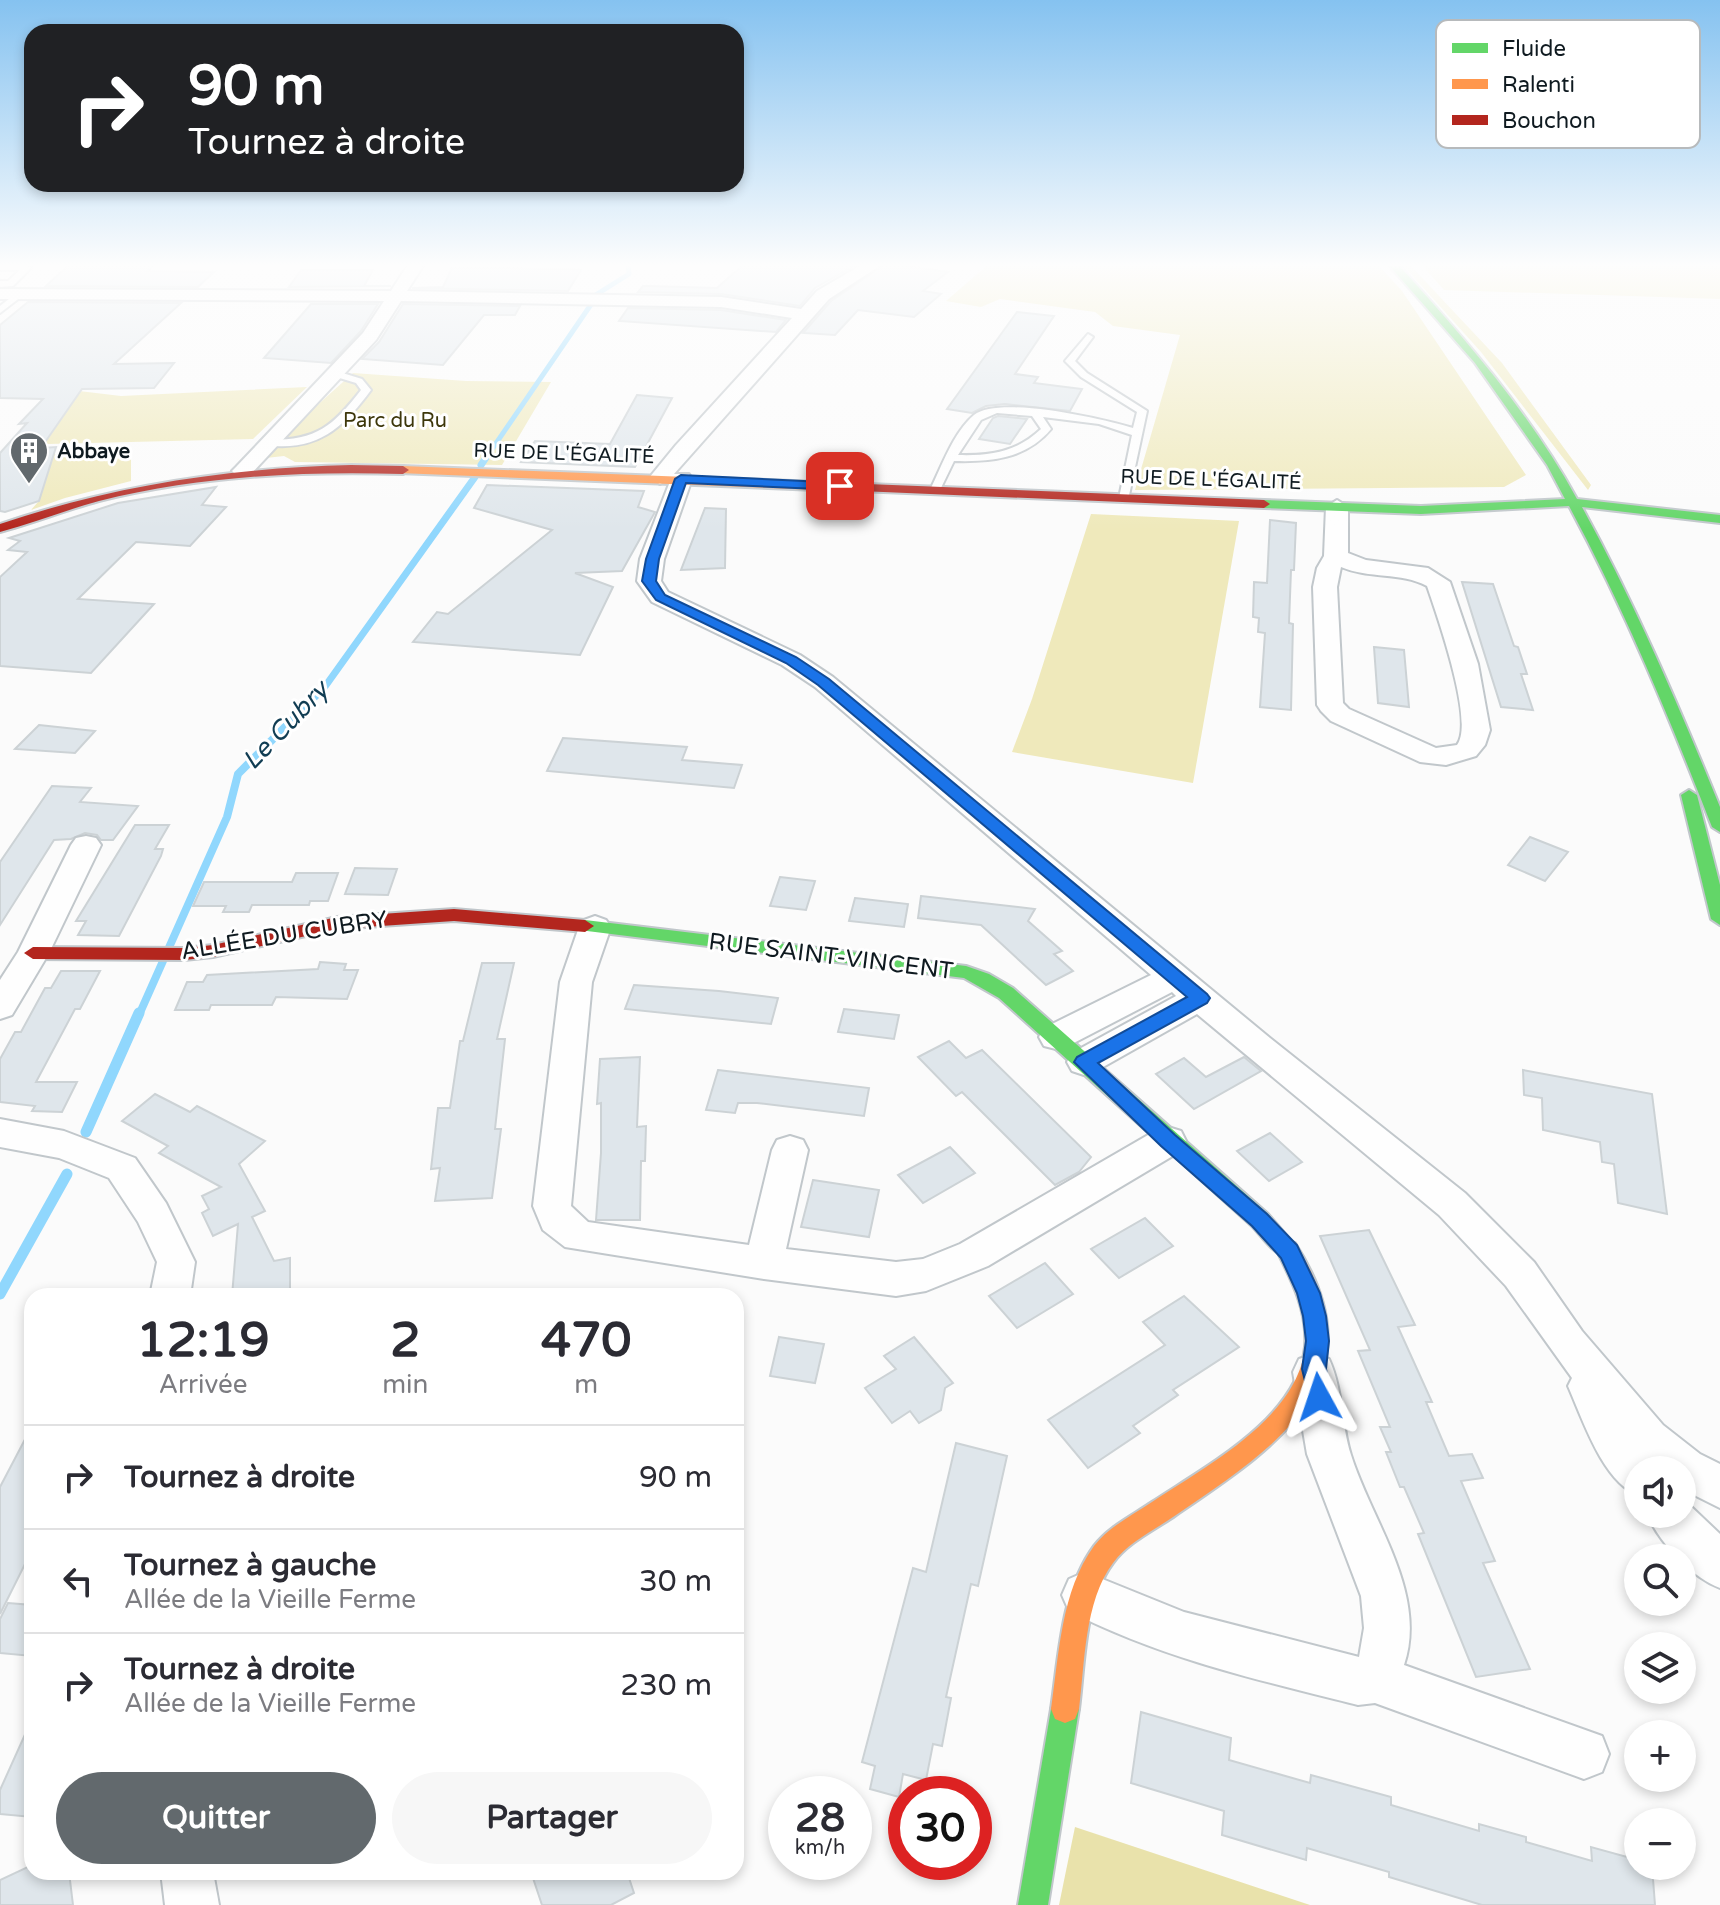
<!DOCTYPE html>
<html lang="fr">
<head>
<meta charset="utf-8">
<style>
  :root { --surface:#fff; --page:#f7f7f7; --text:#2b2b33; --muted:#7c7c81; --line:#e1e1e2; --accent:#62696d }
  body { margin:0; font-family:"Varela Round",sans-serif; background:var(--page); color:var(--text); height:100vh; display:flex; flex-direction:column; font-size:30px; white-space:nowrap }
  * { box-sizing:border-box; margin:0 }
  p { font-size:26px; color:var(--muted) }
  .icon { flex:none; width:44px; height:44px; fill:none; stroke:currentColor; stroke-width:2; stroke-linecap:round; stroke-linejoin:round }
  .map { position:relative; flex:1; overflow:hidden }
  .sheet { position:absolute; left:24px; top:1288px; width:720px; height:592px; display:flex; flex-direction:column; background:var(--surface); border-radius:24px; box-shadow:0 4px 12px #0003 }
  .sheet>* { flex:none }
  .top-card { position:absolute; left:24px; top:24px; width:720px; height:168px; border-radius:24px; box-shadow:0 4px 12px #0003; background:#202124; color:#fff; overflow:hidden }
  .buttons { position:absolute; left:1624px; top:1456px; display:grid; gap:16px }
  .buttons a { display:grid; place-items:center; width:72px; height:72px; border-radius:50%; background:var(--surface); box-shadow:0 4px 12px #0003; font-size:40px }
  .speed { position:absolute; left:768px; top:1776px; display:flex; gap:16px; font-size:40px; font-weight:700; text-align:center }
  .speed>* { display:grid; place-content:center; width:104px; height:104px; border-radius:50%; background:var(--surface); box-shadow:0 4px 12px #0003; line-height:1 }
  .speed small { font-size:20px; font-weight:400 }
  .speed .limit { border:12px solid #d22; background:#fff; color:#111 }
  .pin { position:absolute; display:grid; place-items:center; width:68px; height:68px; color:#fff; margin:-34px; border-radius:16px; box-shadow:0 4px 12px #0006 }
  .me { position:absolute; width:88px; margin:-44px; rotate:355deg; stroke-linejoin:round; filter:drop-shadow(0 0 6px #0008) }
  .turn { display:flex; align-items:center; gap:28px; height:168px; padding:0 32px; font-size:36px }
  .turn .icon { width:104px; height:104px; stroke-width:2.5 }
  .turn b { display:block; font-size:56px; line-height:68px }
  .eta { display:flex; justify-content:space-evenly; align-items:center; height:136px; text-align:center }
  .eta b { font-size:48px; font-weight:800; line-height:56px }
  .cta { display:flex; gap:16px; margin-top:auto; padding:16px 32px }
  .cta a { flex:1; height:92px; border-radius:48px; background:var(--accent); color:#fff; font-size:32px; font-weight:800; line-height:92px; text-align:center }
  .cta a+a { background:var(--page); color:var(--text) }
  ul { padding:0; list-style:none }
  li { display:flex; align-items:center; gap:24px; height:104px; padding:0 32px; border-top:2px solid var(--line) }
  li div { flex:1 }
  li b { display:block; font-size:30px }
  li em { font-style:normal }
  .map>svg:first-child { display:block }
  .green { fill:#efe9bb }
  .forest { fill:#e9e2ab }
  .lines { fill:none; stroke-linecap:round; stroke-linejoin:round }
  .stream-far3 { stroke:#90d7fd; stroke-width:5 }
  .stream-far2 { stroke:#90d7fd; stroke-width:7 }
  .stream-far1 { stroke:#90d7fd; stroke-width:8 }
  .stream { stroke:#90d7fd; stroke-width:11 }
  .building { fill:#dfe6eb; stroke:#ccd2d5; stroke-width:2 }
  .lane-casing { stroke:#c1c7cb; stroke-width:4 }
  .street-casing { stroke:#c1c7cb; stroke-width:4 }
  .fast-casing { stroke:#c1c7cb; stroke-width:4 }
  .slow-casing { stroke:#c1c7cb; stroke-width:4 }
  .jam-casing { stroke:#c1c7cb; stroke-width:4 }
  .lane { fill:#fefefe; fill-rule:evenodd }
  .street { fill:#fefefe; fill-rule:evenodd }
  .fast { fill:#63d668; fill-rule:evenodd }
  .slow { fill:#ff974d; fill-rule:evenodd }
  .jam { fill:#b3261e; fill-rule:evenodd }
  .route { fill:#1a73e8; stroke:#114b97; stroke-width:2 }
  .labels { text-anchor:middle; stroke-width:6; stroke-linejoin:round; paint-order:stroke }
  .far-park-label { font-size:20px; fill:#3d370b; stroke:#fff }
  .far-poi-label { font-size:20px; font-weight:bold; fill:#0f1a20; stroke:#fff; text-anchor:start }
  .far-street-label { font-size:20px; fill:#0f1a20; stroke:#fff }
  .street-label { font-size:24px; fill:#0f1a20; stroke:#fff }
  .water-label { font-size:26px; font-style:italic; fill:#113d53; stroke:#fff }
  .key { fill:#fff; stroke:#b7babc; stroke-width:2 }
  .key-label { font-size:22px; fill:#0f1a20 }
</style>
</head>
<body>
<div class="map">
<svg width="1720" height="1905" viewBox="0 0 1720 1905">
  <rect width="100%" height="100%" fill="#fbfbfb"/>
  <g class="green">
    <path d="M990 263H1376L1402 291 1526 475 1504 487 1135 490 1180 335 1113 326 1095 312 1000 299 981 307 946 301Z"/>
    <path d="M1401 263H1408L1502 363 1591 485 1588 490 1481 352Z"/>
    <path d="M1420 263H1720V299L1444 290Z"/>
    <path d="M353 373 466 381 551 382 502 465 295 462 284 456 266 458 263 454Z"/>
    <path d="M307 387 253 439 48 444 38 439 79 391 121 396Z"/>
    <path d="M54 454 131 456V481L65 498 31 510 38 502Z"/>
    <path d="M1091 514 1239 521 1193 783 1012 752 1032 699Z"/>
  </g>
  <path class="forest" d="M1075 1827 1310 1905H1059Z"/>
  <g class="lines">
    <g class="stream-far3">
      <path d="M594 296 629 274 628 263"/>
      <path d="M486 458 592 303"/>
    </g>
    <g class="stream-far2">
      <path d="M481 465 487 456"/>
      <path d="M308 704 324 688 475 477"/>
    </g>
    <path class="stream-far1" d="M139 1015 227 817 238 774 310 702"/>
    <g class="stream">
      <path d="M86 1132 139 1013"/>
      <path d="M0 1294 67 1174"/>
    </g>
  </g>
  <g class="building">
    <path d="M71 263H156L148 271 214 272 198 287 46 286Z"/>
    <path d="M745 263H859L815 288 800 306 721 294 638 292 643 286H648L717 288Z"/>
    <path d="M887 263 948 272 923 291 941 294 914 317 858 310 835 335 803 333 831 301Z"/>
    <path d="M452 268H512L581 270 568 291 412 288 443 287Z"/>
    <path d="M301 270H373L364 286H391L289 287Z"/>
    <path d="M28 302 181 303 114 364 174 363 154 388 82 389 41 448 56 447 39 501 5 512 0 511V453L27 423 19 424 43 399 0 398V325Z"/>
    <path d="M311 304H378L361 331 331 363 264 358Z"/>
    <path d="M403 304 520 306 515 315H484L443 365 362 359 379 342Z"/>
    <path d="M628 308 721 310 786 320 776 332 619 321Z"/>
    <path d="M1017 312 1054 316 1015 374 1038 377 1034 383 1082 389 1070 411 1005 404 986 406 972 413 947 409Z"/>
    <path d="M637 395 672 398 635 467 521 462 535 441 610 444Z"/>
    <path d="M998 416 1027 419 1010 444 979 439 993 418Z"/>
    <path d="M487 485 644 491 638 507 655 512 622 571 575 573 613 587 580 655 413 642 437 612 448 614 552 530 474 508Z"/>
    <path d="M216 487 202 505 226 507 190 546 136 542 78 599 154 604 91 673 0 666V577L27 552 8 550 20 541 9 538 118 503Z"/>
    <path d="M705 508 726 509 725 568 681 570Z"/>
    <path d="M1270 520 1296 523 1294 570H1291L1289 623 1293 624 1291 710 1260 707 1265 633 1258 632 1259 618 1253 617 1254 582 1267 583Z"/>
    <path d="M1462 582 1493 584 1514 646 1518 647 1527 674H1521L1533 710 1501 707Z"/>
    <path d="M1374 647 1404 650 1409 707 1378 703Z"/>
    <path d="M39 725 95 731 75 753 15 749Z"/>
    <path d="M563 738 687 747 682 760 742 765 734 788 547 771Z"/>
    <path d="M52 786 91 788 80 802 138 806 113 840H101L97 835 85 833 71 839 54 840 0 925V862Z"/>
    <path d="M135 825H169L155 849H163L161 856 119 936 78 935 86 921H76Z"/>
    <path d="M1530 837 1568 852 1545 881 1508 865Z"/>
    <path d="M355 868 397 869 388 895 345 894Z"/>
    <path d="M296 873H338L328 901H310L309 905H252L249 912H223L226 906H193L204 882H292Z"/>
    <path d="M780 877 815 881 806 910 770 906Z"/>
    <path d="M921 896 1035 909 1028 921 1062 951 1054 954 1073 971 1046 985 981 925 918 918Z"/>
    <path d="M855 898 908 904 904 927 849 921Z"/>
    <path d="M320 962 346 964 344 970H358L347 999 276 997 272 1005H211L209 1010H175L187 982H203L207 975 318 969Z"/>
    <path d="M482 963H514L497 1039H505L495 1129H501L492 1198 435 1201 440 1168 431 1169 438 1108H450L460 1041H463Z"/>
    <path d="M61 971H100L80 1009H75L36 1082H77L62 1112 32 1111 35 1106 0 1102V1059L15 1032H21L45 988H51Z"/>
    <path d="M634 985 719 991 778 998 771 1024 625 1009Z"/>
    <path d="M844 1009 899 1015 894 1039 838 1032Z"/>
    <path d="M949 1041 966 1058 982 1050 1091 1157 1079 1172 1055 1185 962 1092 956 1096 918 1057Z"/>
    <path d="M640 1057 637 1127 646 1126 645 1161H641L640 1220H596L601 1153V1103L597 1104 600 1059Z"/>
    <path d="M1244 1057 1261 1071 1194 1109 1156 1074 1184 1058 1206 1077Z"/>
    <path d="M718 1070 869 1088 864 1116 757 1103H738L735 1113 706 1110Z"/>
    <path d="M1523 1070 1652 1094 1667 1214 1618 1203 1614 1164 1602 1162 1600 1142 1543 1130 1542 1098 1524 1095Z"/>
    <path d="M155 1094 190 1112 197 1106 265 1141 239 1164 265 1211 252 1217 274 1261 290 1258V1296H232L238 1224 213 1236 202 1213 209 1209 202 1196 221 1187 159 1153 168 1146 122 1121Z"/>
    <path d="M1270 1133 1302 1162 1269 1181 1237 1151Z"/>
    <path d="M950 1147 975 1173 923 1203 898 1175Z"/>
    <path d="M813 1180 879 1190 869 1237 801 1227Z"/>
    <path d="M1145 1218 1173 1246 1119 1278 1091 1249Z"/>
    <path d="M1369 1230 1415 1325 1398 1327 1432 1402H1426L1449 1456 1472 1454 1483 1478 1461 1481 1495 1561 1483 1563 1530 1669 1476 1677 1418 1534 1424 1533 1404 1487H1400L1386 1452H1391L1380 1427H1390L1358 1351 1370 1350 1320 1236Z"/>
    <path d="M1045 1263 1073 1294 1017 1328 989 1296Z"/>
    <path d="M1184 1296 1239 1347 1173 1390 1178 1395 1133 1426 1140 1433 1088 1468 1048 1420 1165 1345 1143 1322Z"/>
    <path d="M779 1337 824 1344 815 1383 770 1376Z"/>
    <path d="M914 1337 953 1383 945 1388 941 1410 919 1423 910 1411 892 1423 865 1388 896 1369 884 1356Z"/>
    <path d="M32 1426V1550L0 1614V1487Z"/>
    <path d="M956 1443 1007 1456 978 1586 971 1584 946 1697 951 1698 942 1746 933 1744 926 1780 903 1774 899 1797 870 1789 875 1766 862 1762 913 1568 926 1572Z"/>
    <path d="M8 1603 32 1605V1656L0 1653V1619Z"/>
    <path d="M1141 1712 1231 1738 1229 1760 1310 1783 1311 1775 1391 1797V1805L1479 1831V1824L1526 1837V1842L1592 1861 1591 1847 1638 1860V1866H1652L1655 1905H1482L1389 1877V1872L1307 1848 1306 1860 1222 1835 1224 1811 1131 1783Z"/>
    <path d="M32 1719V1817L0 1814V1790Z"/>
    <path d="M32 1865V1872H69L73 1905H0V1880Z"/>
    <path d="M531 1872H627L634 1893 611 1905H542Z"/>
  </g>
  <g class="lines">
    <g class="lane-casing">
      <g id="lane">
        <path d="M0 266H27L31 268 13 286 0 287V281H8L20 270H0Z"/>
        <path d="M19 291 26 293 0 313V306Z"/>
        <path d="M1088 334 1093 337 1075 361 1087 373 1147 411 1128 500 1119 498 1132 435 1099 424 1043 417 1051 429C1026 459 991 462 954 461L939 492H931L930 490C942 466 953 433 974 415 999 395 1103 419 1133 428L1137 412 1081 377 1065 361ZM997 413 1032 416 1041 429C1017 452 990 456 958 455L981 420Z"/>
        <path d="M336 371 362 379 371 390C343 428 317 452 266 445L265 443 270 440C317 440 333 426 361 390L356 383 333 376 331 374Z"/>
      </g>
    </g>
    <g class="street-casing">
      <g id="street">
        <path d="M409 263H425L407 291 721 297 801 309 817 291 865 263H884L829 299 674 474H689L692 479 664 559 661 581 668 592 800 655 833 677 1270 1038 1465 1193 1534 1262 1582 1331 1663 1425 1700 1454 1720 1464V1508L1682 1489V1470H1638V1495C1603 1482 1583 1420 1568 1386L1572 1378 1506 1286 1439 1215 1197 1014 1096 1071 1084 1075 1072 1071 1067 1062 1072 1053 1176 996 1172 992 1068 1046 1056 1049 1044 1046 1039 1037 1044 1028 1151 975 815 687 782 665 652 602 637 581 640 559 671 479 660 484 649 478 676 445 792 318 721 307 401 301 376 340 250 475H236L232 471 236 467 363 333 384 301 0 299V289L391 291Z"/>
        <path d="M1337 500 1348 507V553L1366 560 1428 568 1450 582 1478 664 1490 730 1485 745 1476 756 1446 765 1420 762 1331 721 1321 711 1317 705 1313 587 1317 568 1324 556 1326 507ZM1341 567C1369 579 1401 572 1427 586 1437 615 1475 722 1457 745L1436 748 1349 709 1343 703 1337 587Z"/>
        <path d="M86 836 96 838 101 845 49 953 12 1015 0 1019V980L18 952 71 845 76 838Z"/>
        <path d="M595 916 606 920 611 927 592 982 571 1206 588 1222 749 1245 772 1150 777 1140 790 1136 803 1140 808 1150 786 1249 896 1262 923 1259 960 1244 1155 1131 1168 1127 1181 1131 1186 1141 1181 1151 988 1266 926 1291 896 1296 764 1279 565 1247 543 1230 533 1206 560 982 579 927 584 920Z"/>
        <path d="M0 1119 64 1131 135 1158 166 1203 195 1262 190 1296H150L157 1262 138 1222 109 1178 59 1158 0 1147Z"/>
        <path d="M1314 1354 1329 1359C1343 1389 1341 1424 1351 1455 1372 1522 1428 1593 1404 1665L1602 1736 1609 1754 1602 1772 1584 1779 1375 1703 1358 1705C1258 1680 1161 1658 1069 1611L1062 1595 1069 1579 1085 1572 1184 1612 1359 1657 1364 1628 1361 1596 1307 1454 1293 1372 1299 1359Z"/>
        <path d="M1682 1498 1720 1534V1588C1691 1577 1659 1542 1647 1514H1682Z"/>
        <path d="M161 1872H213L219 1905H165Z"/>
      </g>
    </g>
    <g class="fast-casing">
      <g id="fast">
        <path d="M1387 263H1397C1463 337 1529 411 1577 499L1720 515V523L1582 507C1635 604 1678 704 1720 807V832L1712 827C1669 717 1625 610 1569 506L1421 514 1264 508 1258 504 1264 500 1421 506 1565 499 1547 465 1475 363Z"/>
        <path d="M1689 790 1697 795 1720 885V925L1711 919 1681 795Z"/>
        <path d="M585 920 966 966 989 974 1013 988 1268 1214 1298 1249 1295 1255C1277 1262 1264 1238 1252 1226L999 998 964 978 579 930 576 926 579 922Z"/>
        <path d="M1065 1695 1075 1699 1079 1709 1048 1905H1018L1051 1709 1055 1699Z"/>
      </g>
    </g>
    <g class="slow-casing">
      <g id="slow">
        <path d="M403 466 817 482 823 486 817 490 399 473V467Z"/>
        <path d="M1287 1240 1295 1243C1382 1379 1279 1445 1176 1515 1155 1530 1128 1542 1113 1563 1084 1602 1085 1663 1079 1709L1075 1719 1065 1723 1055 1719 1051 1709C1059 1655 1061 1591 1094 1546 1108 1527 1133 1515 1152 1502 1206 1466 1298 1418 1305 1347 1308 1311 1291 1279 1276 1249L1279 1243Z"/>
      </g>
    </g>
    <g class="jam-casing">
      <g id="jam">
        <path d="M351 465 403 466 409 470 403 474C301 471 199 476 99 501 66 510 33 523 0 532V524C115 485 230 468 351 465Z"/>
        <path d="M817 482 1264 500 1270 504 1264 508 813 489 811 486Z"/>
        <path d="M454 909 585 920 594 926 585 932 454 921 337 929 213 957 184 960 33 959 24 953 33 947 184 948 213 945 337 917Z"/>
      </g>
    </g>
    <use href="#lane" class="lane"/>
    <use href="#street" class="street"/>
    <use href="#fast" class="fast"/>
    <use href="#slow" class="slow"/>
    <use href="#jam" class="jam"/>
  </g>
  <linearGradient id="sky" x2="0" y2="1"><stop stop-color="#85c2f0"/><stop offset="0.5" stop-color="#fdfdfd"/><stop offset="1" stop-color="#fdfdfd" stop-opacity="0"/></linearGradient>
  <rect width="1720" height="530" fill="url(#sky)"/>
  <path class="route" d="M681 475 844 483V489L840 490 686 483 659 559 656 581 665 595 796 657 829 679 1207 994 1210 998 1207 1003 1098 1063 1175 1135 1267 1214 1297 1245 1320 1293 1326 1316 1329 1341 1326 1369 1331 1397 1327 1405 1319 1408 1311 1405 1302 1369 1306 1341 1303 1316 1297 1293 1281 1258 1252 1226 1161 1146 1074 1062 1077 1057 1187 997 818 685 786 663 656 600 642 581 646 559 675 479Z"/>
  <defs>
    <g id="building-pin" transform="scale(2)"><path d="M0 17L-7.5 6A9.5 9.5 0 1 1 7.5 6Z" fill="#62696d" stroke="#fff"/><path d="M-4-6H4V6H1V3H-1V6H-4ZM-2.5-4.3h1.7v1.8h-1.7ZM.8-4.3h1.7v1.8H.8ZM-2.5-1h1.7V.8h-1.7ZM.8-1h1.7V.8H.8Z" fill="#fff"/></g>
  </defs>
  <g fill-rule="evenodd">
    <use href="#building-pin" x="29" y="451"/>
  </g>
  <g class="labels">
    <g class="far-park-label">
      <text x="395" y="427">Parc du Ru</text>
    </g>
    <g class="far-poi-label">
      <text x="57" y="458">Abbaye</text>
    </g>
    <g class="far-street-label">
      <text transform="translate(564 453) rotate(2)" y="7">RUE DE L'ÉGALITÉ</text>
      <text transform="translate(1211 479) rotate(2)" y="7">RUE DE L'ÉGALITÉ</text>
    </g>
    <g class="street-label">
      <text transform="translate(284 935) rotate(-9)" y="8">ALLÉE DU CUBRY</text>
      <text transform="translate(831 956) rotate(7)" y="8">RUE SAINT-VINCENT</text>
    </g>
    <g class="water-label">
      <text transform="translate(285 725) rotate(-46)" y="9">Le Cubry</text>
    </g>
  </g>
  <rect x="1436" y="20" width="264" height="128" rx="12" class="key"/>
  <rect x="1452" y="43" width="36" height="10" fill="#63d668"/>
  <rect x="1452" y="79" width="36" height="10" fill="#ff974d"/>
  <rect x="1452" y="115" width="36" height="10" fill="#b3261e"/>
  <g class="key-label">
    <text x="1502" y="56">Fluide</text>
    <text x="1502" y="92">Ralenti</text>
    <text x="1502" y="128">Bouchon</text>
  </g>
</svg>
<div class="buttons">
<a><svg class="icon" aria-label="sound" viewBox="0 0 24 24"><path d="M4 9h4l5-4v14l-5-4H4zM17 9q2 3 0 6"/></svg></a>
<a><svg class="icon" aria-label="search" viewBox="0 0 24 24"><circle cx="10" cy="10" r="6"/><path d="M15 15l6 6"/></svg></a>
<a><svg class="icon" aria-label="layers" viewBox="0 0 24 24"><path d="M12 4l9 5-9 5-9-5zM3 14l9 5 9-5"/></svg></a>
<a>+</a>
<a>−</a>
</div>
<div class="speed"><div>28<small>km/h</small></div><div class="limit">30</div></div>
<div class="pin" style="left:840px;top:486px;background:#d93025"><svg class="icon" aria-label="arrive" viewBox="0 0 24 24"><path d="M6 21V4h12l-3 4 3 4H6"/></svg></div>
<svg class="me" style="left:1319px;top:1397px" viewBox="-20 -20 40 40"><path d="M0-17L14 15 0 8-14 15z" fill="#1a73e8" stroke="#fff" stroke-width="4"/></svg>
<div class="top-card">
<div class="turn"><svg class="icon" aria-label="right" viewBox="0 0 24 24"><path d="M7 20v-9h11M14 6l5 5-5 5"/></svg><div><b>90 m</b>Tournez à droite</div></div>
</div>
<section class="sheet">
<div class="eta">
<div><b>12:19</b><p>Arrivée</p></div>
<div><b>2</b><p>min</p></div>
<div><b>470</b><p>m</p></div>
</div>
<ul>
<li><svg class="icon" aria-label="right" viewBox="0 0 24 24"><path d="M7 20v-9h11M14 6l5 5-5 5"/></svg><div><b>Tournez à droite</b></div><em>90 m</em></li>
<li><svg class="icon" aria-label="left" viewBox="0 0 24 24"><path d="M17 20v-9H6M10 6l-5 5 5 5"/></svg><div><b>Tournez à gauche</b><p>Allée de la Vieille Ferme</p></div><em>30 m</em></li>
<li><svg class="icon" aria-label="right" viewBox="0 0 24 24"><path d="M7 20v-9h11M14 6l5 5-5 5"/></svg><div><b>Tournez à droite</b><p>Allée de la Vieille Ferme</p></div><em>230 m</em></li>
</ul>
<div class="cta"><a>Quitter</a><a>Partager</a></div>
</section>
</div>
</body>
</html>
